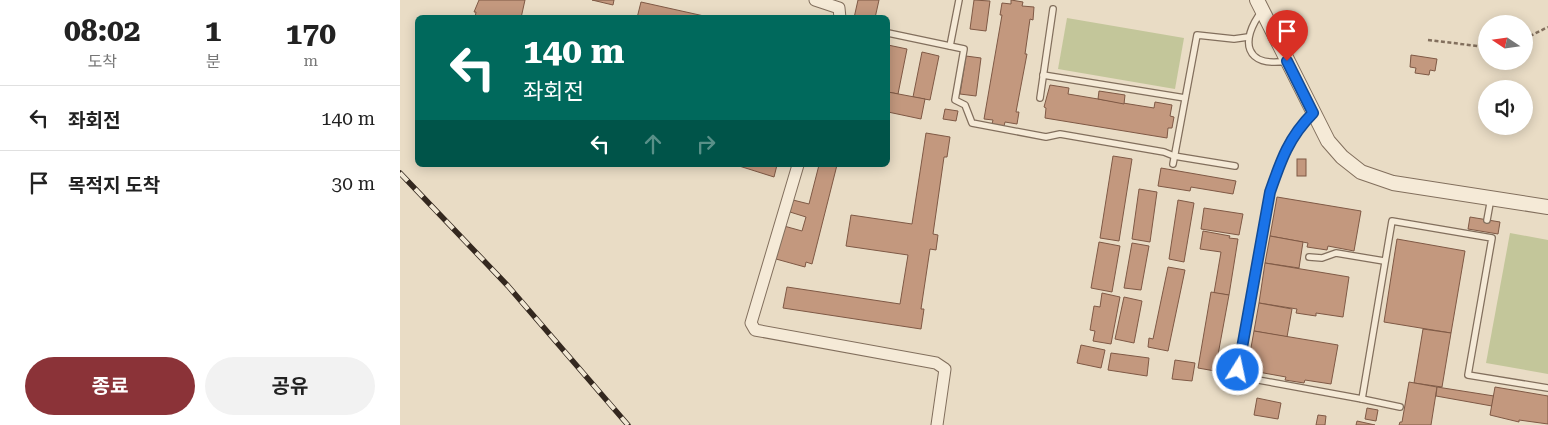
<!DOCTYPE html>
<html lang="ko">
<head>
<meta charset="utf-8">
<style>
  :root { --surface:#fff; --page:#f2f2f2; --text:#222; --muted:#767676; --line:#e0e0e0; --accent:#8b3338 }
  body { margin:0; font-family:"Roboto Serif","Noto Sans KR",serif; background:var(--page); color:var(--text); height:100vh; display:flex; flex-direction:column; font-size:19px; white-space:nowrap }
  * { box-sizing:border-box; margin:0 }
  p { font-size:16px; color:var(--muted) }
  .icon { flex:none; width:28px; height:28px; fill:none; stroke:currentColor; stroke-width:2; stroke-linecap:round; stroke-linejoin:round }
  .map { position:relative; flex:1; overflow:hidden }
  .sheet { display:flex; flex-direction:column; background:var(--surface); width:400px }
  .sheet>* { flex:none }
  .hud { position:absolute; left:15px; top:15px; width:475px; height:152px; border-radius:8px; box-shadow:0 2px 12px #0003; background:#00695c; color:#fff; overflow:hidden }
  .needle { width:32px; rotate:283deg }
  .tools { position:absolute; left:1078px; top:15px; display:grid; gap:10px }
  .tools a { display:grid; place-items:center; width:55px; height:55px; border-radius:50%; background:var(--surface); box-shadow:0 2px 12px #0003; font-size:25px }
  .pin { position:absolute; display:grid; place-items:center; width:42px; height:42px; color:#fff; margin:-51px -21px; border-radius:50% 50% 50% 0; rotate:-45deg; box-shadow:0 0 5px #0007 }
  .pin .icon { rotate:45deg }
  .me { position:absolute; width:55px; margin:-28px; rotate:10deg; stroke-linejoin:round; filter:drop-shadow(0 0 4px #0008) }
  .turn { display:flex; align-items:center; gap:18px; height:105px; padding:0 25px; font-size:22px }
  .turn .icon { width:65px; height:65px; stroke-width:2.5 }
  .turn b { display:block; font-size:35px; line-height:42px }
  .lanes { display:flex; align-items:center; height:48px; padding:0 25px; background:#0003; justify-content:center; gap:25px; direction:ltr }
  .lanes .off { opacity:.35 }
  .eta { display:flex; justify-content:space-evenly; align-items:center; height:85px; text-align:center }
  .eta b { font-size:30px; font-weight:700; line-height:35px }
  .primary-button { display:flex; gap:10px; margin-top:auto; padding:10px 25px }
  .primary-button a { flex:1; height:58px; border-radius:30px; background:var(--accent); color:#fff; font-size:20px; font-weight:700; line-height:58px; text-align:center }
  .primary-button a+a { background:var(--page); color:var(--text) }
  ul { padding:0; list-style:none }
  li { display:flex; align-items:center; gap:15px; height:65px; padding:0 25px; border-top:1px solid var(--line) }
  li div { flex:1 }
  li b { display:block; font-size:19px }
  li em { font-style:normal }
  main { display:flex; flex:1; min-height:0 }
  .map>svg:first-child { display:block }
  .green { fill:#c3c69a }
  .building { fill:#c3987e; stroke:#7f5945 }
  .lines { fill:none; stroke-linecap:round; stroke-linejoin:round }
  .service-casing { stroke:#826f5d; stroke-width:8 }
  .minor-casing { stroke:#826f5d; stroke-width:13 }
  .tertiary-casing { stroke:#826f5d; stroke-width:16 }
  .path { stroke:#826f5d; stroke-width:2.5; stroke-dasharray:4 2.5; stroke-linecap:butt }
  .service { stroke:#f5ead7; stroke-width:5.5 }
  .minor { stroke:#f5ead7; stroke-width:11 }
  .tertiary { stroke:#f5ead7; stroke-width:14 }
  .rail-casing { stroke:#34281f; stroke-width:5.5 }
  .rail { stroke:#f1e7d3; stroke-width:4; stroke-dasharray:11; stroke-linecap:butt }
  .route-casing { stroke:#114b97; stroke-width:12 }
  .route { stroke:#1a73e8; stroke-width:9 }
</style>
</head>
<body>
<main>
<section class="sheet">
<div class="eta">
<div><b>08:02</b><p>도착</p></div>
<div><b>1</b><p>분</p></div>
<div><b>170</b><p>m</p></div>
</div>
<ul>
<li><svg class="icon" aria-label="left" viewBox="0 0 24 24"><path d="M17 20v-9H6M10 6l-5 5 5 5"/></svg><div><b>좌회전</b></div><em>140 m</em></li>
<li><svg class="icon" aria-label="arrive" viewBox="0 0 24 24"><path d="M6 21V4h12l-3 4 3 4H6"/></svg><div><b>목적지 도착</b></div><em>30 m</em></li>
</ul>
<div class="primary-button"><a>종료</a><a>공유</a></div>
</section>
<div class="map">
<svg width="1148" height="425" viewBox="0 0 1148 425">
  <rect width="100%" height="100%" fill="#e9dcc5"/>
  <g class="green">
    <path d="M667 18 784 38 775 89 658 69Z"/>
    <path d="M1110 233 1148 240V374L1086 363Z"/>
  </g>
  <g class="building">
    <path d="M79 0H125L121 18H75L76 12H74Z"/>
    <path d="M192 0H214L213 5Z"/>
    <path d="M458 0H479L475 18H454Z"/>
    <path d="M574 0 590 1 586 31 570 29Z"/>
    <path d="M611 0 623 2 622 6 634 7 633 20 630 19 625 54H627L616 112H619L617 124 605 122 604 126 592 124 593 120 584 119 602 15H600L602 3 611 4Z"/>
    <path d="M241 2 313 18H237Z"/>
    <path d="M488 45 507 49 498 94 488 92Z"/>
    <path d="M522 52 539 56 530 100 513 97Z"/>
    <path d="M1011 55 1037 59 1035 71 1030 70 1029 75 1015 73 1016 68 1010 67Z"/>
    <path d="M566 56 581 58 576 96 560 94Z"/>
    <path d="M650 85 669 88 668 94 698 99 754 108 755 102 772 105 770 116 774 117 772 128H768L767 138 645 118 646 108 644 107Z"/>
    <path d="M699 91 725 95 724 104 698 99Z"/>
    <path d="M488 92 525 99 521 119 488 112Z"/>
    <path d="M545 109 558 111 556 121 543 119Z"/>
    <path d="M526 133 550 137 547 157H544L533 234 538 235 536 250 530 249 521 309H524L521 329 383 308 387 287 500 304 508 255 446 246 451 215 512 224Z"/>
    <path d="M713 156 732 159 719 241 700 238Z"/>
    <rect x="897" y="159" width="9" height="17"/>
    <path d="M336 165H377L374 177Z"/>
    <path d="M419 165H437L412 264 406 262 405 267 376 259 384 226 402 231 406 217 390 212 393 200 409 204Z"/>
    <path d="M761 168 836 181 833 194 791 187 790 191 758 186Z"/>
    <path d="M739 189 757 192 750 242 732 239Z"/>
    <path d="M877 197 961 211 954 251 928 246 927 250 907 247 908 243 870 236Z"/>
    <path d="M778 200 794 203 784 262 769 259Z"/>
    <path d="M804 208 843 214 839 235 801 229Z"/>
    <path d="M1070 217 1100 222 1098 234 1068 229Z"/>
    <path d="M803 231 830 236 829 238 838 239 829 295 814 293 821 252 800 249Z"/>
    <path d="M870 236 903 242 899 268 865 263Z"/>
    <path d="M997 239 1065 251 1051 333 984 322Z"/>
    <path d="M699 242 720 246 712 292 691 288Z"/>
    <path d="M732 243 749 246 741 290 724 288Z"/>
    <path d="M865 263 949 277 943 317 916 313V316L896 313 897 309 859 303Z"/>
    <path d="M768 267 785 270 768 351 748 347 749 338 753 339Z"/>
    <path d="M811 292 829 295 815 371 798 368Z"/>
    <path d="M702 293 720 297 711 344 693 341 695 331 690 330 694 306 700 307Z"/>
    <path d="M724 297 742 301 734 343 715 339Z"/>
    <path d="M859 303 892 309 887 337 854 331Z"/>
    <path d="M1023 329 1051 333 1042 387 1014 383Z"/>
    <path d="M854 331 938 345 931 384 905 380 904 383 885 380 886 377 847 370Z"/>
    <path d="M681 345 705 350 701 368 677 363Z"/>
    <path d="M711 353 749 358 747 376 708 370Z"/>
    <path d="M775 360 795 363 792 381 772 379Z"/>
    <path d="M1009 382 1037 387 1031 425H999L1000 422H1002Z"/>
    <path d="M1037 387 1094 396 1092 406 1036 396Z"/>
    <path d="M1095 387 1148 396V424L1119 420V422L1090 415Z"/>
    <path d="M857 398 881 403 878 419 854 415Z"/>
    <path d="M967 408 978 410 976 421 965 419Z"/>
    <path d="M918 415 926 416 925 425H916Z"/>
    <path d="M957 421 975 425H956Z"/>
  </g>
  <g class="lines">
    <g class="service-casing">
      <g id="service">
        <path d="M862 11C839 41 845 68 887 61"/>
        <path d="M488 33 564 49 555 100 565 105 572 123 646 137 660 134 764 152 774 156 835 166"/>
        <path d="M550 46 559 0"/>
        <path d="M643 75 785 98"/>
        <path d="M640 98 653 9"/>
        <path d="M912 114C889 137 881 161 870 192L838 370 842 377 962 399 992 221 1092 238 1068 375 1148 388"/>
        <path d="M773 164 797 35 834 39 848 37"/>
        <path d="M1087 220 1091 198"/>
        <path d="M909 257 922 258 936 253 984 261"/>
        <path d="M962 399 1000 407"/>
      </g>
    </g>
    <g class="minor-casing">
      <g id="minor">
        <path d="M415 0 439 8 440 18"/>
        <path d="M398 165 351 323 355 330 536 363 545 369 537 425"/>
      </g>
    </g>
    <g class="tertiary-casing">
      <path id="tertiary" d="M857 0 928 141 942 157 961 172 993 183 1148 207"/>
    </g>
    <g class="path">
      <path d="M1124 39 1148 27"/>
      <path d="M1028 40 1086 47"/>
    </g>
    <use href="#service" class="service"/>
    <use href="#minor" class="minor"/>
    <use href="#tertiary" class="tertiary"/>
    <g class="rail-casing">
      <path id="rail" d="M0 173 108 286 228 425"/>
    </g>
    <use href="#rail" class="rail"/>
  </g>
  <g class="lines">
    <g class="route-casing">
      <path id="route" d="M838 370 870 192C881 160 889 137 913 113L887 61"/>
    </g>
    <use href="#route" class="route"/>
  </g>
</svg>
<div class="tools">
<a><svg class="needle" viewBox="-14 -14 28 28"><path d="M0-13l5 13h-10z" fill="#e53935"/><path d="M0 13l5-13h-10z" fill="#767676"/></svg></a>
<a><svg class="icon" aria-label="sound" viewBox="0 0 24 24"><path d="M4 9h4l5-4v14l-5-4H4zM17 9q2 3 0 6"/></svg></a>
</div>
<div class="pin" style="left:887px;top:61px;background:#d93025"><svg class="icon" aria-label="arrive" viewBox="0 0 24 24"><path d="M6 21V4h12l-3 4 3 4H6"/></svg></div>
<svg class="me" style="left:838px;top:370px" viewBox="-20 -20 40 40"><circle r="17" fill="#1a73e8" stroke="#fff" stroke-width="3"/><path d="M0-11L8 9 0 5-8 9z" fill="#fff"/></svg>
<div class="hud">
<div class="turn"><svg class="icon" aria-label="left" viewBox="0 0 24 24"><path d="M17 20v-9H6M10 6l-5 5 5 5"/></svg><div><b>140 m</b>좌회전</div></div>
<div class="lanes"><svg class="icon" aria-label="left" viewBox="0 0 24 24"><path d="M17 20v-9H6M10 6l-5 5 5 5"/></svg><svg class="icon off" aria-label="ahead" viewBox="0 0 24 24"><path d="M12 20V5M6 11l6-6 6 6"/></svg><svg class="icon off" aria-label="right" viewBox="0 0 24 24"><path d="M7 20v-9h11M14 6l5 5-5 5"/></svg></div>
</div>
</div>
</main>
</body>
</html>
